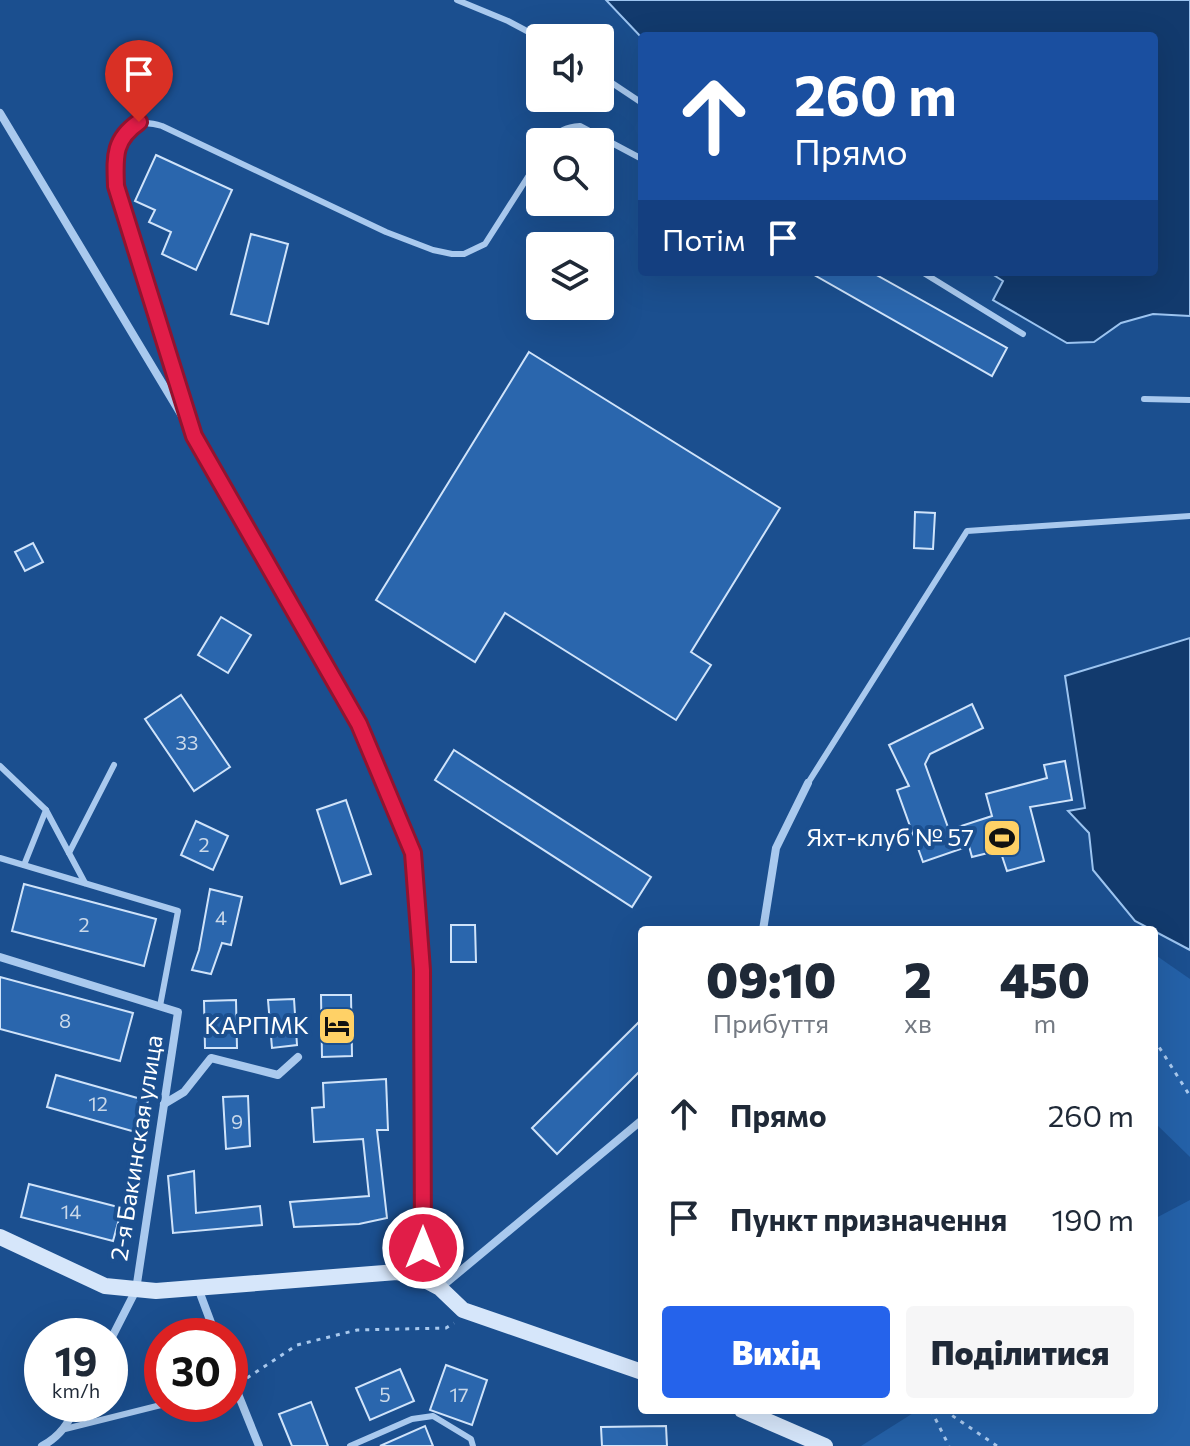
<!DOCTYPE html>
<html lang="uk">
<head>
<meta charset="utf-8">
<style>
  :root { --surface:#fff; --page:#f6f6f7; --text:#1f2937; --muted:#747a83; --accent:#2563eb }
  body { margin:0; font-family:Commissioner,sans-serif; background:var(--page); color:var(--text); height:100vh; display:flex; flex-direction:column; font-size:30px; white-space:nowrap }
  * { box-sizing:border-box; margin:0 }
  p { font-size:26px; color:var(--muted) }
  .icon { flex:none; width:44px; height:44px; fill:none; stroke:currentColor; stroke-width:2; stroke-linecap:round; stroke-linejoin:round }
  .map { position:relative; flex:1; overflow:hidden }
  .sheet { position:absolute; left:638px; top:926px; width:520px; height:488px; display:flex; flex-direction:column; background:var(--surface); border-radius:8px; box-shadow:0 8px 32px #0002 }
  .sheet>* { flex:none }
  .hud { position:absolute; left:638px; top:32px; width:520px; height:244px; border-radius:8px; box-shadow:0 8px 32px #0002; background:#1a4fa0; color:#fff; overflow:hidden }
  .controls { position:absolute; left:526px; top:24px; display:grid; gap:16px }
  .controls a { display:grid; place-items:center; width:88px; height:88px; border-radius:8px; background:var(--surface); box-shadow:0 8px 32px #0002; font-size:40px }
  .speed { position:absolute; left:24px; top:1318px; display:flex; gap:16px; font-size:40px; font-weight:700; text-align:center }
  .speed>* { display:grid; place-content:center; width:104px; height:104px; border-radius:50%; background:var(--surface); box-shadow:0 8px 32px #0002; line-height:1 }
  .speed small { font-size:20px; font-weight:400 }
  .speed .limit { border:12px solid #d22; background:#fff; color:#111 }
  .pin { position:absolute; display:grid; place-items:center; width:68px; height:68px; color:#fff; margin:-82px -34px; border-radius:50% 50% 50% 0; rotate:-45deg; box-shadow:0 0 8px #0007 }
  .pin .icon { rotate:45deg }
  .me { position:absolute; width:88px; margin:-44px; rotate:0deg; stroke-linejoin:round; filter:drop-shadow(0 0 6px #0008) }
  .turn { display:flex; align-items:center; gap:28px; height:168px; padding:0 24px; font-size:36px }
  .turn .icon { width:104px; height:104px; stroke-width:2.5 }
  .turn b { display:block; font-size:56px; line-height:68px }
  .then { display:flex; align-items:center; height:76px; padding:0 24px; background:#0003; gap:16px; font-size:30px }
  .eta { display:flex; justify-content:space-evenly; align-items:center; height:136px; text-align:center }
  .eta b { font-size:48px; font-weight:800; line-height:56px }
  .cta { display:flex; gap:16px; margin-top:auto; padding:16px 24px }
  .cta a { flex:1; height:92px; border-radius:8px; background:var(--accent); color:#fff; font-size:32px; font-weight:800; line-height:92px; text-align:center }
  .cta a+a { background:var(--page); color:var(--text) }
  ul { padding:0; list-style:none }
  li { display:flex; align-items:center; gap:24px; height:104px; padding:0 24px }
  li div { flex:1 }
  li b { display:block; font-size:30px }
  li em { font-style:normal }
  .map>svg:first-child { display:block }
  .green { fill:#2461a8 }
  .water { fill:#123a6d; stroke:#9cc4f0; stroke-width:2 }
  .building { fill:#2a66ad; stroke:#cfe3fa; stroke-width:2 }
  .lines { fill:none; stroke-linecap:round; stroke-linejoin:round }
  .path { stroke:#a9c9ee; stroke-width:3; stroke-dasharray:4 6; stroke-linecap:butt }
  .service { stroke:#a9c9ee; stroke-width:6 }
  .minor { stroke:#a9c9ee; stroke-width:8 }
  .secondary { stroke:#d6e6fa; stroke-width:16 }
  .route-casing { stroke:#92132f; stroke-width:20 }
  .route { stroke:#e11d48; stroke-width:14 }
  .labels { text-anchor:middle; stroke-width:8; stroke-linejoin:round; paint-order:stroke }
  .number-label { font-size:20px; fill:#cad9ea }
  .poi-label { font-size:24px; fill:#fff; stroke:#1b4f8f; text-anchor:end }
  .street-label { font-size:24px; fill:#fff; stroke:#1b4f8f }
</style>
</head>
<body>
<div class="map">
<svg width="1190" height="1446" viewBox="0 0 1190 1446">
  <rect width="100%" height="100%" fill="#1b4f8f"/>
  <g class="green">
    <path d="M1154 954 1190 979V1157L1154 1122Z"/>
    <path d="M1190 1200V1446H861L918 1410H1154V1219Z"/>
  </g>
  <g class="water">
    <path d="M606 0H1190V316L1153 314 1121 323 1094 342 1067 343 993 300 1003 281 989 272H1154V36L642 38Z"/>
    <path d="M1190 638V950L1135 921 1093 870 1089 833 1068 811 1085 808 1065 676Z"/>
  </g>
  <g class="building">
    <path d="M156 155 232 190 196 270 162 254 171 232 149 222 155 210 135 201Z"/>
    <path d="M251 234 288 244 268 324 231 314Z"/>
    <path d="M809 272H871L1007 348 992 376Z"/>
    <path d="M529 352 780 508 691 652 711 665 676 720 505 613 475 662 376 600Z"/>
    <path d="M915 512 935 513 933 549 914 548Z"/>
    <path d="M33 543 43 562 25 571 15 552Z"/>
    <path d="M221 617 251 635 228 673 198 655Z"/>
    <path d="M181 695 230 767 194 791 145 719Z"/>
    <path d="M972 704 983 728 930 754 925 764 949 830 992 816 986 794 1047 778 1044 765 1065 761 1072 800 1030 807 1044 861 1007 871 1000 850 972 857 969 846 923 862 897 790 909 786 889 745Z"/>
    <path d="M454 750 651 877 632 907 435 780Z"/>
    <path d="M346 800 371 874 341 884 317 810Z"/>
    <path d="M196 821 228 836 213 870 181 855Z"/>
    <path d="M24 884 156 919 144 966 12 931Z"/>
    <path d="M210 889 242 897 231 945 222 943 211 974 192 970 199 950Z"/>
    <path d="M451 925H475L476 962H451Z"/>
    <path d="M0 977 133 1013 120 1061 0 1029Z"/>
    <path d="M321 995H351L352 1056 322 1057Z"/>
    <path d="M294 999 297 1045 272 1048 268 1000Z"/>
    <path d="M236 1000 237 1048H205L204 1001Z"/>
    <path d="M642 1019V1069L557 1154 532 1128Z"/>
    <path d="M56 1075 148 1101 139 1133 47 1107Z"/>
    <path d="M386 1079 388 1130H377L387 1218 359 1224 294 1227 290 1202 369 1196 363 1139 314 1142 312 1108 324 1107 323 1083Z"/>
    <path d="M248 1096 250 1146 226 1149 223 1097Z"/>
    <path d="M194 1171 196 1213 260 1206 262 1225 173 1233 168 1176Z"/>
    <path d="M29 1184 122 1208 113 1241 21 1217Z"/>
    <path d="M446 1365 487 1380 472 1425 430 1410Z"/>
    <path d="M400 1369 414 1401 370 1420 356 1388Z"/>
    <path d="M311 1402 328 1446H292L279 1414Z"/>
    <path d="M425 1426 433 1446H380Z"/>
    <path d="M666 1426 667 1446H602L601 1427Z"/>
  </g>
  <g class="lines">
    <g class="path">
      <path d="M1154 1039 1190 1096"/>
      <path d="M247 1378 297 1345 357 1330 446 1328 454 1323"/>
      <path d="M931 1410 949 1446"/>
      <path d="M944 1410 997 1446"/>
    </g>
    <g class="service">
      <path d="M457 0 508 21 540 38"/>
      <path d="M600 75 642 103"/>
      <path d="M549 142C558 131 566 127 580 126L642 159"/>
      <path d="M922 272 1023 334"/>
      <path d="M1144 399 1190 400"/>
      <path d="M279 586 194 436 116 186C115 152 117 112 162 126L386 232 433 250 452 254H464L485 244 540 158"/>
      <path d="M0 766 46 810 24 865"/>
      <path d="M808 783 967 531 1190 516"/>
      <path d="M46 810 85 883"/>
      <path d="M69 853 114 765"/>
      <path d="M0 858 178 911 160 1006"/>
      <path d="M65 1429 165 1404"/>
      <path d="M350 1446 412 1419 433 1416 471 1439 473 1446"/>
    </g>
    <g class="minor">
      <path d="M0 113 194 436"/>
      <path d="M279 586 359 724 413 853 422 970 423 1279"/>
      <path d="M763 930 776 848 808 783"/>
      <path d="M0 957 178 1012 136 1290 110 1341"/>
      <path d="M164 1104 184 1092 211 1058 278 1075 298 1057"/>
      <path d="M198 1288 216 1336"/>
      <path d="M440 1288 642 1120"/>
      <path d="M230 1374 259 1446"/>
      <path d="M42 1446C61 1436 68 1423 78 1404"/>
    </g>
    <g class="secondary">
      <path d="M0 1237 105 1286 156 1291 397 1272 423 1279 440 1288 463 1310 642 1372"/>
      <path d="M742 1410 825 1446"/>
    </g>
  </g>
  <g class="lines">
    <g class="route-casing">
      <path id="route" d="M139 122C113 140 115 157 116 186L194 436 359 724 413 853 422 970 423 1248"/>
    </g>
    <use href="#route" class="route"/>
  </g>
  <defs>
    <g id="stadium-square" transform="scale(2)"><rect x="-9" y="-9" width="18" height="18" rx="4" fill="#ffd166" stroke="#1b4f8f"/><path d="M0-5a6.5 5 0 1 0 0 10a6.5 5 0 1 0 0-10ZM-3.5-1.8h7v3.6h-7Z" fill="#111"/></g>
    <g id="hotel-square" transform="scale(2)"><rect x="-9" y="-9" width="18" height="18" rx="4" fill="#ffd166" stroke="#1b4f8f"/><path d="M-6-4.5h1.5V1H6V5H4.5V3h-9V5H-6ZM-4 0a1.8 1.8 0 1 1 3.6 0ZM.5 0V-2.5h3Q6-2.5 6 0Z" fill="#111"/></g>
  </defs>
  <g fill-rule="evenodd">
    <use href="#stadium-square" x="1002" y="838"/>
    <use href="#hotel-square" x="337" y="1026"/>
  </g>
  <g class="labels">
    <g class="number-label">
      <text x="187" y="750">33</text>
      <text x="204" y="852">2</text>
      <text x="221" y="925">4</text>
      <text x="84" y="932">2</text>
      <text x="65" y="1028">8</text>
      <text x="98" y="1111">12</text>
      <text x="237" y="1129">9</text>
      <text x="71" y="1219">14</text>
      <text x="385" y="1402">5</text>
      <text x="459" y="1402">17</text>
    </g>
    <g class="poi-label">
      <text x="974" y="846">Яхт-клуб № 57</text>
      <text x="309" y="1034">КАРПМК</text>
    </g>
    <g class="street-label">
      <text transform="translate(137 1148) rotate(-81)" y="8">2-я Бакинская улица</text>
    </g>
  </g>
</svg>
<div class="controls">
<a><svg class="icon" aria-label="sound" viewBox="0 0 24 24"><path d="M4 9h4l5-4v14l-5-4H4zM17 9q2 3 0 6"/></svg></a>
<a><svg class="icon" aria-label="search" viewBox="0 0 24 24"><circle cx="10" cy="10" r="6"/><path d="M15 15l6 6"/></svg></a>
<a><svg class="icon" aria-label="layers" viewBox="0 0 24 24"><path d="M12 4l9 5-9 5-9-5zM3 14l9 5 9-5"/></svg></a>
</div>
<div class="speed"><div>19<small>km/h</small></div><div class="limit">30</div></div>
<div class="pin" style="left:139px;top:122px;background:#d93025"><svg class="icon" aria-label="arrive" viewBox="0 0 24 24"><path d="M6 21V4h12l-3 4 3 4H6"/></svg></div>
<svg class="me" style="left:423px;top:1248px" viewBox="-20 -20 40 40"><circle r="17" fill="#e11d48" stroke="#fff" stroke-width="3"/><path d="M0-11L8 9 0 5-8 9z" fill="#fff"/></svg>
<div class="hud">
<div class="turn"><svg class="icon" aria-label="ahead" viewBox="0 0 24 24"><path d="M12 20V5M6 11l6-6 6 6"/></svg><div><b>260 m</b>Прямо</div></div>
<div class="then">Потім<svg class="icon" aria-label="arrive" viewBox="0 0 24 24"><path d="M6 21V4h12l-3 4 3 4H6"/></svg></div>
</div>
<section class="sheet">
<div class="eta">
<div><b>09:10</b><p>Прибуття</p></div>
<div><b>2</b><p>хв</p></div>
<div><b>450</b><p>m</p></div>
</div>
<ul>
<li><svg class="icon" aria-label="ahead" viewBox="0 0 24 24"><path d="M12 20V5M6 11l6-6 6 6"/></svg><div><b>Прямо</b></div><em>260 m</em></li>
<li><svg class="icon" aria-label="arrive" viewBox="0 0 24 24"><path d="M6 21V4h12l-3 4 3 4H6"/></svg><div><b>Пункт призначення</b></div><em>190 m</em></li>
</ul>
<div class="cta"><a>Вихід</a><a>Поділитися</a></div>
</section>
</div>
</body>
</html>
